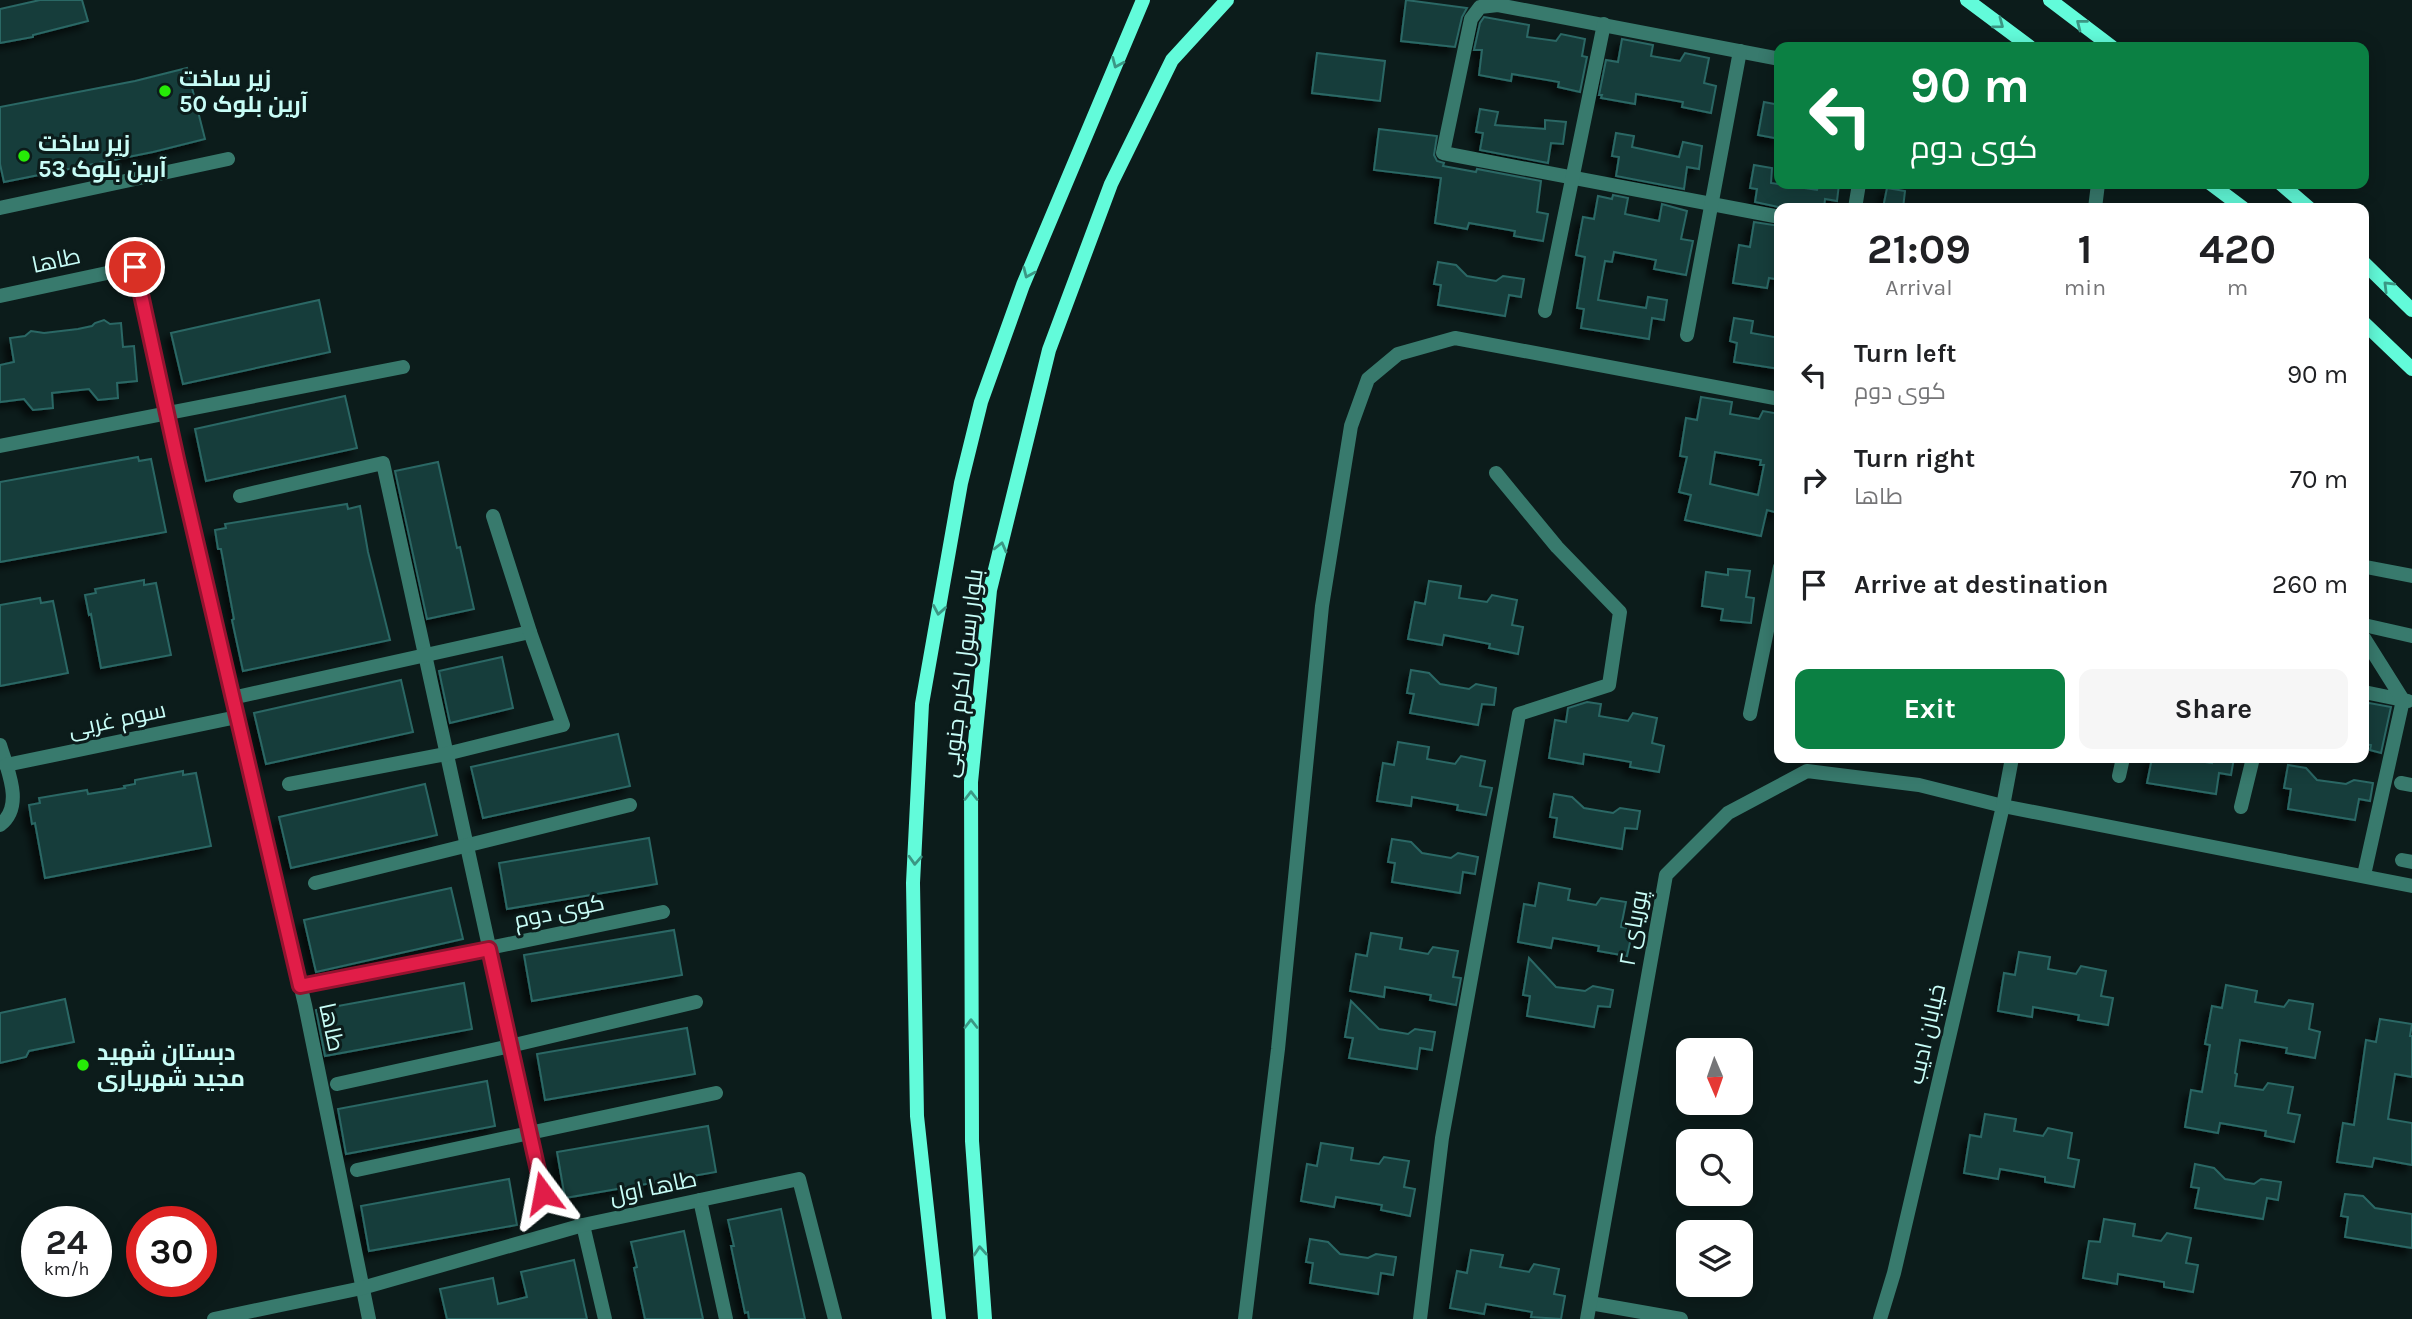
<!DOCTYPE html>
<html lang="en">
<head>
<meta charset="utf-8">
<style>
  :root { --surface:#fff; --page:#f6f6f6; --text:#202124; --muted:#757577; --accent:#0b8043 }
  body { margin:0; font-family:Karla,Cairo,sans-serif; background:var(--page); color:var(--text); height:100vh; display:flex; flex-direction:column; font-size:26px; white-space:nowrap }
  * { box-sizing:border-box; margin:0 }
  p { font-size:23px; color:var(--muted) }
  .icon { flex:none; width:38px; height:38px; fill:none; stroke:currentColor; stroke-width:2; stroke-linecap:round; stroke-linejoin:round }
  .map { position:relative; flex:1; overflow:hidden }
  .side { position:absolute; left:1774px; top:203px; width:595px; height:560px; display:flex; flex-direction:column; background:var(--surface); border-radius:14px; box-shadow:0 4px 18px #0003 }
  .side>* { flex:none }
  .banner { position:absolute; left:1774px; top:42px; width:595px; height:147px; border-radius:14px; box-shadow:0 4px 18px #0003; background:#0b8043; color:#fff; overflow:hidden }
  .needle { width:46px; rotate:178deg }
  .tools { position:absolute; left:1676px; top:1038px; display:grid; gap:14px }
  .tools a { display:grid; place-items:center; width:77px; height:77px; border-radius:14px; background:var(--surface); box-shadow:0 4px 18px #0003; font-size:35px }
  .speed { position:absolute; left:21px; top:1206px; display:flex; gap:14px; font-size:35px; font-weight:700; text-align:center }
  .speed>* { display:grid; place-content:center; width:91px; height:91px; border-radius:50%; background:var(--surface); box-shadow:0 4px 18px #0003; line-height:1 }
  .speed small { font-size:18px; font-weight:400 }
  .speed .limit { border:10px solid #d22; background:#fff; color:#111 }
  .pin { position:absolute; display:grid; place-items:center; width:60px; height:60px; color:#fff; margin:-30px; border:4px solid #fff; border-radius:50%; box-shadow:0 2px 7px #0007 }
  .me { position:absolute; width:77px; margin:-38px; rotate:347deg; stroke-linejoin:round; filter:drop-shadow(0 0 5px #0008) }
  .turn { display:flex; align-items:center; gap:24px; height:147px; padding:0 21px; font-size:32px }
  .turn .icon { width:91px; height:91px; stroke-width:2.5 }
  .turn b { display:block; font-size:49px; line-height:60px }
  .eta { display:flex; justify-content:space-evenly; align-items:center; height:119px; text-align:center }
  .eta b { font-size:42px; font-weight:700; line-height:49px }
  .action { display:flex; gap:14px; margin-top:auto; padding:14px 21px }
  .action a { flex:1; height:80px; border-radius:14px; background:var(--accent); color:#fff; font-size:28px; font-weight:700; line-height:80px; text-align:center }
  .action a+a { background:var(--page); color:var(--text) }
  ul { padding:0; list-style:none }
  li { display:flex; align-items:center; gap:21px; height:105px; padding:0 21px }
  li div { flex:1 }
  li b { display:block; font-size:26px }
  li em { font-style:normal }
  .map>svg:first-child { display:block }
  .building { fill:#183c3b; stroke:#2b6865; stroke-width:2; fill-rule:evenodd; filter:url(#shadow) }
  .lines { fill:none; stroke-linecap:round; stroke-linejoin:round }
  .street { stroke:#387a6d; stroke-width:14 }
  .secondary { stroke:#62fbda; stroke-width:14 }
  .oneway { stroke:#3b9784 }
  .route-casing { stroke:#92132f; stroke-width:18 }
  .route { stroke:#e11d48; stroke-width:12 }
  .poi-dot { fill:#26eb07; stroke:#0c1c1b; stroke-width:2.5 }
  .labels { text-anchor:middle; stroke-width:6; stroke-linejoin:round; paint-order:stroke }
  .poi-label { font-size:23px; font-weight:bold; fill:#c8fdf7; stroke:#0c1c1b; text-anchor:start }
  .street-label { font-size:23px; fill:#c8fdf7; stroke:#0c1c1b }
</style>
</head>
<body>
<div class="map">
<svg width="2412" height="1319" viewBox="0 0 2412 1319">
  <defs>
    <filter id="shadow"><feDropShadow dx="-6" dy="6" stdDeviation="3.5" flood-color="#0009"/></filter>
  </defs>
  <rect width="100%" height="100%" fill="#0c1c1b"/>
  <g class="building">
    <path d="M40 0H82L88 21 33 35V37L0 43V9Z"/>
    <path d="M1406 0 1467 8 1462 17 1455 47 1401 41Z"/>
    <path d="M1484 17 1529 25 1527 37 1556 41 1561 34 1585 39 1582 56 1587 57 1580 92 1558 87 1559 82 1512 74 1511 81 1479 75 1482 50H1474L1480 23Z"/>
    <path d="M1622 39 1653 45 1651 56 1680 61 1685 53 1709 58 1704 83 1716 86 1711 113 1682 107 1683 102 1636 94 1635 104 1601 98 1602 95H1599L1606 60 1618 62Z"/>
    <path d="M1317 53 1385 61 1380 101 1312 93Z"/>
    <path d="M187 68 205 139 153 152 4 182 0 164V107L135 81Z"/>
    <path d="M1764 102 1780 105V139L1758 135Z"/>
    <path d="M1480 109 1498 112 1495 125 1545 129V120L1566 122 1563 144 1551 143 1548 163 1480 150 1483 133 1476 132Z"/>
    <path d="M1379 129 1437 136 1434 155 1437 161 1444 163 1443 166 1476 172 1477 169 1541 181 1537 212 1548 214 1543 241 1514 236 1515 231 1469 223 1467 229 1435 223 1441 178 1374 170Z"/>
    <path d="M1616 133 1634 136 1632 147 1679 157 1683 142 1702 146 1699 169 1687 167 1684 189 1616 176 1619 157 1612 156Z"/>
    <path d="M1754 165 1772 168 1771 183 1817 190 1819 184H1839L1837 201 1825 199 1824 208H1783L1755 202 1757 189 1750 188Z"/>
    <path d="M1887 188 1905 191 1903 208H1883Z"/>
    <path d="M1613 195 1628 198 1625 214 1659 221 1662 204 1687 211 1681 239 1693 241 1686 275 1654 269 1656 260 1614 252 1612 262 1605 261 1598 300 1646 308 1648 297 1667 300 1664 320 1652 318 1649 339 1581 328 1584 309 1577 308 1585 257 1576 255 1583 217 1594 219 1598 196 1612 199Z"/>
    <path d="M1754 222 1780 226V280L1769 278 1767 288 1733 283 1739 245 1750 247Z"/>
    <path d="M1438 262 1456 265 1467 276 1496 281 1503 276 1524 279 1521 297 1509 295 1505 316 1438 305 1441 285 1434 284Z"/>
    <path d="M319 300 330 352 183 384 171 333Z"/>
    <path d="M1734 318 1753 321 1751 333 1780 338V369L1734 362 1737 343 1730 341Z"/>
    <path d="M104 320 110 324 121 323 123 347 134 346 137 381 117 383 118 398 98 400 89 389 52 393 53 408 33 410 24 399 0 402V365L14 362 10 338 25 336 31 331 44 333 78 329 92 326 95 323Z"/>
    <path d="M345 396 357 448 206 481 195 429Z"/>
    <path d="M1701 397 1732 402 1730 414 1759 419 1763 411 1780 414V504L1778 513 1767 510 1761 536 1685 520 1691 495 1679 492 1687 457 1680 456 1686 418 1697 420ZM1715 452 1761 460 1760 465H1764L1758 495 1710 484Z"/>
    <path d="M138 457 139 461 151 459 166 532 0 562V482Z"/>
    <path d="M438 462 457 548 460 547 474 609 427 619 395 471Z"/>
    <path d="M347 504 348 509 360 506 368 552 390 640 243 671 232 620 234 619 221 549H218L215 530 226 528 225 524Z"/>
    <path d="M1728 569 1750 571 1746 597 1754 598 1751 623 1721 620 1723 609 1702 606 1706 572 1728 575Z"/>
    <path d="M144 580V585L156 583 171 655 101 668 91 614 89 615 85 595 96 593 95 589Z"/>
    <path d="M1429 581 1461 586 1459 598 1487 602 1492 595 1517 600 1512 625 1523 627 1518 654 1489 648 1490 644 1444 635 1442 645 1408 639 1415 602 1425 604Z"/>
    <path d="M40 598 41 603 53 601 68 673 0 686V605Z"/>
    <path d="M502 657 513 708 450 723 439 671Z"/>
    <path d="M1411 670 1429 673 1440 684 1469 689 1476 684 1496 688 1494 705 1482 704 1478 725 1410 713 1414 694 1407 693Z"/>
    <path d="M401 680 413 732 266 764 254 713Z"/>
    <path d="M1587 702 1601 704 1599 716 1628 721 1633 713 1657 718 1652 743 1664 746 1659 772 1630 767 1631 762 1584 754 1583 764 1549 758 1555 720 1566 722 1568 708Z"/>
    <path d="M2369 703 2391 707 2381 753 2370 750 2371 745 2364 744V710Z"/>
    <path d="M618 734 630 786 483 818 471 767Z"/>
    <path d="M1398 742 1429 747 1427 759 1455 764 1461 756 1485 761 1480 786 1492 788 1486 815 1457 810 1458 805 1412 797 1411 806 1377 801 1383 763 1394 765Z"/>
    <path d="M2152 758H2180L2212 763 2213 758H2234L2231 775 2219 773 2216 794 2147 783Z"/>
    <path d="M2288 765 2306 768 2317 780 2346 784 2354 780 2373 783 2370 801 2359 799 2355 820 2288 809 2291 789 2284 788Z"/>
    <path d="M183 771V775L196 773 211 846 45 878 35 823 32 824 29 805 40 803 39 798 87 790 88 794 125 788 124 786 135 784V780Z"/>
    <path d="M425 784 437 835 291 868 279 817Z"/>
    <path d="M1554 794 1572 797 1584 808 1613 813 1620 808 1640 811 1637 829 1625 828 1622 849 1554 837 1557 818 1550 817Z"/>
    <path d="M649 838 657 884 507 909 499 863Z"/>
    <path d="M1392 839 1411 842 1422 853 1451 858 1458 853 1478 857 1475 874 1463 872 1460 893 1392 882 1395 863 1388 862Z"/>
    <path d="M1539 883 1570 889 1568 900 1596 905 1601 898 1626 902 1621 927 1633 929 1627 956 1598 951 1599 946 1553 938 1551 948 1518 942 1524 904 1535 906Z"/>
    <path d="M451 888 463 939 316 972 304 920Z"/>
    <path d="M674 930 682 975 532 1001 524 955Z"/>
    <path d="M1371 933 1402 938 1400 949 1428 954 1433 947 1458 951 1453 977 1461 978 1456 1005 1430 1000 1431 995 1385 987 1384 997 1350 991 1356 954 1367 956Z"/>
    <path d="M2019 952 2050 957 2048 969 2076 974 2081 966 2106 971 2101 996 2113 998 2108 1025 2078 1020 2079 1015 2033 1007 2032 1017 1998 1011 2004 973 2015 975Z"/>
    <path d="M1529 958 1556 987 1585 991 1593 986 1613 990 1610 1007 1598 1006 1594 1027 1527 1016 1530 996 1523 995Z"/>
    <path d="M464 983 472 1029 325 1056 316 1010Z"/>
    <path d="M2226 985 2257 991 2255 1002 2284 1007 2289 1000 2313 1004 2309 1029 2320 1032 2315 1058 2286 1053 2287 1048 2240 1040 2235 1073 2237 1074 2235 1086 2263 1090 2268 1083 2293 1087 2288 1113 2300 1115 2294 1142 2265 1136 2266 1131 2220 1123 2218 1133 2185 1127 2191 1090 2202 1092 2210 1045 2205 1044 2212 1006 2222 1008Z"/>
    <path d="M65 999 74 1042 29 1051 26 1057 0 1063V1013Z"/>
    <path d="M1351 1001 1379 1029 1408 1034 1415 1029 1435 1032 1432 1050 1420 1048 1417 1069 1349 1058 1353 1038 1345 1037Z"/>
    <path d="M2380 1019 2412 1024 2410 1036H2412V1077L2395 1074 2388 1119 2412 1123V1165L2374 1158 2372 1167 2337 1162 2343 1123 2354 1125 2366 1040 2376 1042Z"/>
    <path d="M687 1028 695 1074 545 1100 537 1054Z"/>
    <path d="M487 1081 495 1126 346 1154 338 1109Z"/>
    <path d="M1985 1114 2016 1119 2014 1131 2043 1136 2048 1128 2072 1133 2068 1158 2079 1160 2074 1187 2045 1182V1177L2000 1169 1998 1179 1964 1173 1970 1135 1981 1137Z"/>
    <path d="M708 1126 716 1172 565 1198 557 1152Z"/>
    <path d="M1321 1143 1353 1148 1351 1160 1379 1164 1384 1157 1409 1161 1404 1187 1415 1189 1410 1216 1381 1210 1382 1205 1336 1197 1334 1207 1301 1201 1307 1164 1317 1166Z"/>
    <path d="M2195 1164 2214 1168 2225 1179 2254 1184 2261 1179 2281 1182 2278 1200 2267 1198 2263 1219 2195 1208 2199 1188 2191 1187Z"/>
    <path d="M509 1179 517 1225 369 1251 361 1206Z"/>
    <path d="M2345 1194 2363 1196 2375 1208 2412 1214V1248L2345 1237 2348 1217 2341 1216Z"/>
    <path d="M781 1209 805 1319H749L748 1312 745 1313 731 1246H734L728 1220Z"/>
    <path d="M2104 1219 2135 1224 2133 1236 2161 1241 2167 1233 2191 1238 2186 1263 2198 1265 2193 1292 2164 1287V1282L2118 1274 2117 1284 2083 1278 2089 1241 2100 1242Z"/>
    <path d="M684 1231 703 1319H645L634 1268 637 1267 631 1242Z"/>
    <path d="M1310 1239 1328 1242 1340 1254 1368 1258 1376 1254 1396 1257 1393 1275 1381 1273 1378 1294 1310 1283 1313 1263 1306 1262Z"/>
    <path d="M1471 1250 1503 1255 1500 1267 1529 1272 1534 1264 1559 1269 1554 1294 1565 1296 1561 1319 1531 1317 1532 1312 1486 1304 1484 1314 1450 1308 1457 1271 1467 1273Z"/>
    <path d="M574 1260 587 1319H447L440 1289 493 1278 498 1304 527 1297 521 1272Z"/>
  </g>
  <g class="lines">
    <g class="street">
      <path d="M1780 59 1498 5 1480 7 1471 19 1443 153 1780 217"/>
      <path d="M0 208 228 159"/>
      <path d="M1855 208 1859 184"/>
      <path d="M2095 208 2098 184"/>
      <path d="M0 296 135 267 198 553 305 1005 369 1319"/>
      <path d="M1545 311 1604 24"/>
      <path d="M1687 335 1740 51"/>
      <path d="M0 446 403 367"/>
      <path d="M240 496 383 463 543 1193"/>
      <path d="M2366 567 2412 576"/>
      <path d="M2364 625 2412 636"/>
      <path d="M2364 692 2408 701"/>
      <path d="M232 698 530 632"/>
      <path d="M1750 714 1780 567"/>
      <path d="M0 745C7 769 25 806 0 825"/>
      <path d="M6 765 237 717"/>
      <path d="M2119 776 2123 758"/>
      <path d="M2401 783 2412 785"/>
      <path d="M289 784 446 754 563 725 530 632 493 516"/>
      <path d="M2241 807 2253 758"/>
      <path d="M2402 860 2412 862"/>
      <path d="M2364 875 2403 700 2364 638"/>
      <path d="M315 883 630 805"/>
      <path d="M300 987 663 912"/>
      <path d="M337 1084 510 1046 696 1002"/>
      <path d="M357 1170 716 1093"/>
      <path d="M700 1200 726 1319"/>
      <path d="M583 1225 605 1319"/>
      <path d="M1590 1303 1681 1319"/>
      <path d="M214 1319 362 1288 583 1225 799 1179 835 1319"/>
      <path d="M1245 1319 1278 1049 1322 606 1351 426 1368 379 1398 354 1455 338 1780 399"/>
      <path d="M1420 1319 1442 1138 1519 714 1609 685 1620 612 1557 547 1496 473"/>
      <path d="M1587 1319 1666 875 1728 813 1807 771 1919 785 2003 806 2412 886"/>
      <path d="M1880 1319 1894 1273 2003 806 2012 758"/>
    </g>
    <g class="secondary">
      <path d="M1967 0 2030 47"/>
      <path d="M2050 0 2112 47"/>
      <path d="M2211 184 2243 208"/>
      <path d="M2281 184 2309 208"/>
      <path d="M2364 263 2412 310"/>
      <path d="M2364 323 2412 369"/>
      <path d="M939 1319 917 1116 913 883 922 704 961 483 981 402 1023 285 1143 0"/>
      <path d="M985 1319 972 1141 971 782 990 590 1049 350 1111 184 1172 60 1227 0"/>
    </g>
  </g>
  <defs><path id="oneway-chevron" d="M-2-3.5L2.5 0L-2 3.5" fill="none" stroke-width="1.6" stroke-linecap="round" stroke-linejoin="round" transform="scale(1.75)"/></defs>
  <g class="oneway">
    <use href="#oneway-chevron" transform="translate(1999 24) rotate(37)"/>
    <use href="#oneway-chevron" transform="translate(2081 24) rotate(-142)"/>
    <use href="#oneway-chevron" transform="translate(1117 63) rotate(113)"/>
    <use href="#oneway-chevron" transform="translate(1028 273) rotate(114)"/>
    <use href="#oneway-chevron" transform="translate(2388 286) rotate(-135)"/>
    <use href="#oneway-chevron" transform="translate(1001 547) rotate(-76)"/>
    <use href="#oneway-chevron" transform="translate(939 610) rotate(100)"/>
    <use href="#oneway-chevron" transform="translate(971 796) rotate(-90)"/>
    <use href="#oneway-chevron" transform="translate(915 860) rotate(93)"/>
    <use href="#oneway-chevron" transform="translate(971 1024) rotate(-90)"/>
    <use href="#oneway-chevron" transform="translate(980 1251) rotate(-94)"/>
  </g>
  <g class="lines">
    <g class="route-casing">
      <path id="route" d="M135 267 177 459 300 986 489 949 543 1193"/>
    </g>
    <use href="#route" class="route"/>
  </g>
  <g class="poi-dot">
    <circle cx="165" cy="91" r="7"/>
    <circle cx="24" cy="156" r="7"/>
    <circle cx="83" cy="1065" r="7"/>
  </g>
  <g class="labels">
    <g class="poi-label">
      <text x="179" y="86">زیر ساخت<tspan x="179" dy="26">آرین بلوک 50</tspan></text>
      <text x="38" y="151">زیر ساخت<tspan x="38" dy="26">آرین بلوک 53</tspan></text>
      <text x="97" y="1060">دبستان شهید<tspan x="97" dy="26">مجید شهریاری</tspan></text>
    </g>
    <g class="street-label">
      <text transform="translate(56 260) rotate(-12)" y="8">طاها</text>
      <text transform="translate(962 673) rotate(-83)" y="8">بلوار رسول اکرم جنوبی</text>
      <text transform="translate(117 719) rotate(-12)" y="8">سوم غربی</text>
      <text transform="translate(559 911) rotate(-12)" y="8">کوی دوم</text>
      <text transform="translate(1633 928) rotate(-80)" y="8">پوریای ۲</text>
      <text transform="translate(332 1027) rotate(78)" y="8">طاها</text>
      <text transform="translate(1926 1034) rotate(-77)" y="8">خیابان ادیب</text>
      <text transform="translate(653 1187) rotate(-12)" y="8">طاها اول</text>
    </g>
  </g>
</svg>
<div class="tools">
<a><svg class="needle" viewBox="-14 -14 28 28"><path d="M0-13l5 13h-10z" fill="#e53935"/><path d="M0 13l5-13h-10z" fill="#757577"/></svg></a>
<a><svg class="icon" aria-label="search" viewBox="0 0 24 24"><circle cx="10" cy="10" r="6"/><path d="M15 15l6 6"/></svg></a>
<a><svg class="icon" aria-label="layers" viewBox="0 0 24 24"><path d="M12 4l9 5-9 5-9-5zM3 14l9 5 9-5"/></svg></a>
</div>
<div class="speed"><div>24<small>km/h</small></div><div class="limit">30</div></div>
<div class="pin" style="left:135px;top:267px;background:#d93025"><svg class="icon" aria-label="arrive" viewBox="0 0 24 24"><path d="M6 21V4h12l-3 4 3 4H6"/></svg></div>
<svg class="me" style="left:543px;top:1193px" viewBox="-20 -20 40 40"><path d="M0-17L14 15 0 8-14 15z" fill="#e11d48" stroke="#fff" stroke-width="4"/></svg>
<div class="banner">
<div class="turn"><svg class="icon" aria-label="left" viewBox="0 0 24 24"><path d="M17 20v-9H6M10 6l-5 5 5 5"/></svg><div><b>90 m</b>کوی دوم</div></div>
</div>
<section class="side">
<div class="eta">
<div><b>21:09</b><p>Arrival</p></div>
<div><b>1</b><p>min</p></div>
<div><b>420</b><p>m</p></div>
</div>
<ul>
<li><svg class="icon" aria-label="left" viewBox="0 0 24 24"><path d="M17 20v-9H6M10 6l-5 5 5 5"/></svg><div><b>Turn left</b><p>کوی دوم</p></div><em>90 m</em></li>
<li><svg class="icon" aria-label="right" viewBox="0 0 24 24"><path d="M7 20v-9h11M14 6l5 5-5 5"/></svg><div><b>Turn right</b><p>طاها</p></div><em>70 m</em></li>
<li><svg class="icon" aria-label="arrive" viewBox="0 0 24 24"><path d="M6 21V4h12l-3 4 3 4H6"/></svg><div><b>Arrive at destination</b></div><em>260 m</em></li>
</ul>
<div class="action"><a>Exit</a><a>Share</a></div>
</section>
</div>
</body>
</html>
